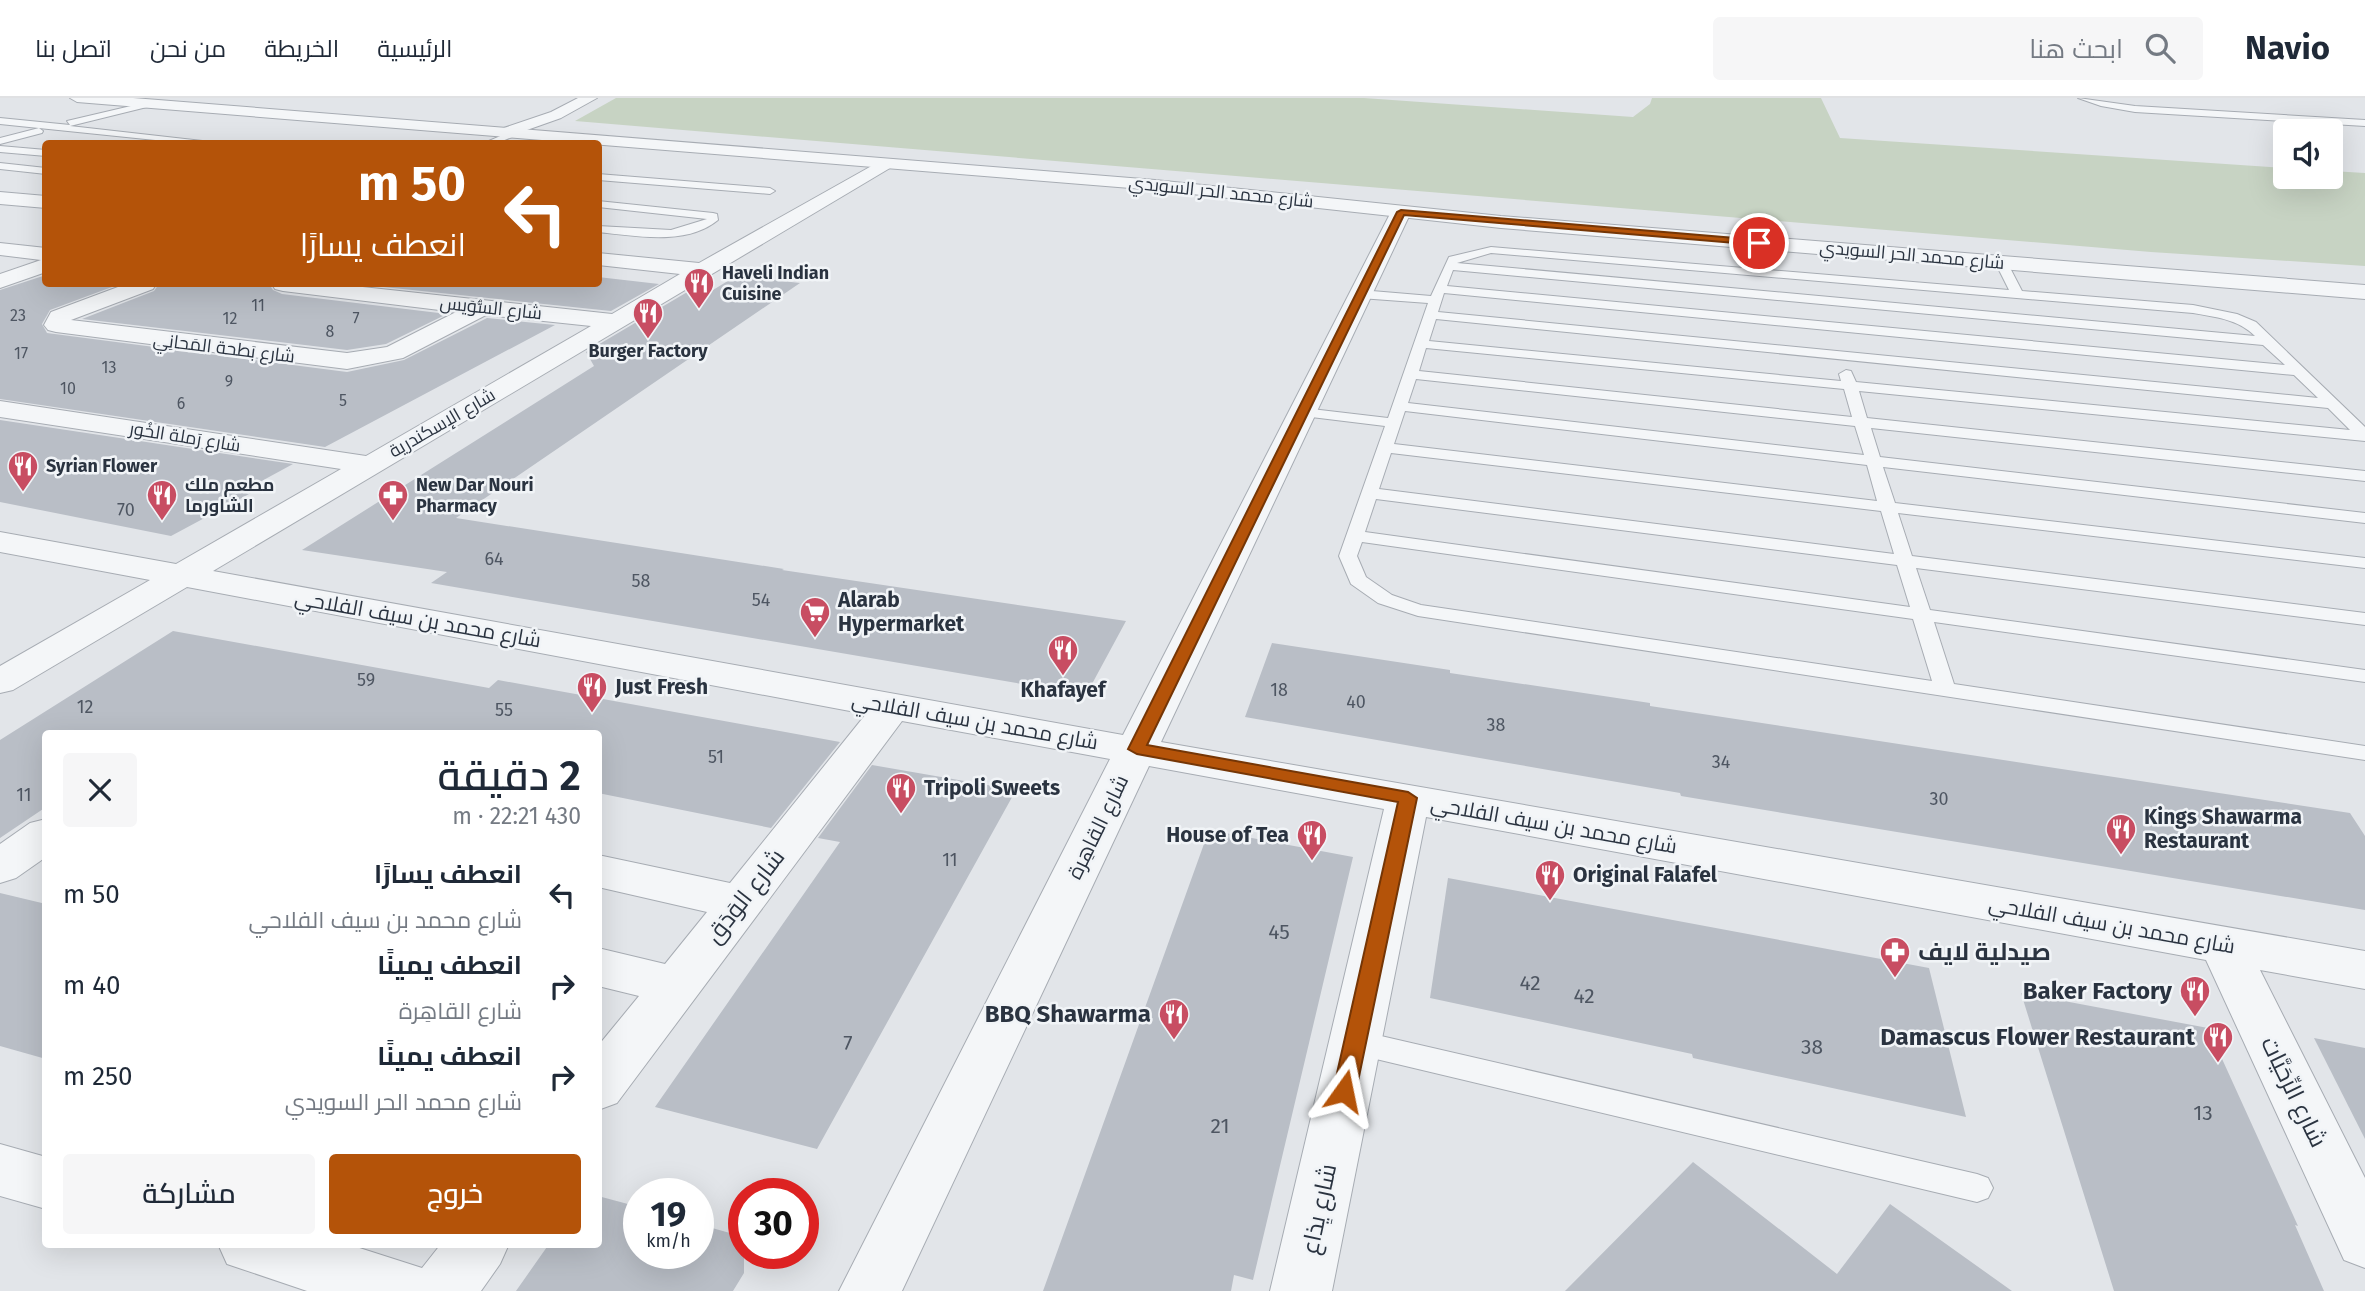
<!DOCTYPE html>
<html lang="ar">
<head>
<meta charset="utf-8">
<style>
  :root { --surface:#fff; --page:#f6f6f7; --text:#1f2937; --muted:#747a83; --line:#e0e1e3; --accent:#b45309 }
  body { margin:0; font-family:"Fira Sans",Cairo,sans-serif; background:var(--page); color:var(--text); direction:rtl; height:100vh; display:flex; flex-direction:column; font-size:26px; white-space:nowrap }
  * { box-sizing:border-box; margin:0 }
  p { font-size:23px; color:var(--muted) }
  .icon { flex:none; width:38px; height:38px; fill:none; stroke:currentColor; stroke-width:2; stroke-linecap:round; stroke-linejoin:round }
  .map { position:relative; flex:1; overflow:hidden; direction:ltr }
  .side { position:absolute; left:42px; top:632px; width:560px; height:518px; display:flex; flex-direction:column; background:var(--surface); border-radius:7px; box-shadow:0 7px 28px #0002; direction:rtl }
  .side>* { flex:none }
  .guide { position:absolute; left:42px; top:42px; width:560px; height:147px; border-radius:7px; box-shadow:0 7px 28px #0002; direction:rtl; background:#b45309; color:#fff; overflow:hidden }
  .tools { position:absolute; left:2273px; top:21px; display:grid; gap:14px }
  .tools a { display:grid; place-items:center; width:70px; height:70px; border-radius:7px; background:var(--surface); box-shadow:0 7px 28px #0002; font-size:35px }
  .speed { position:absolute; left:623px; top:1080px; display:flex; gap:14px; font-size:35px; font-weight:700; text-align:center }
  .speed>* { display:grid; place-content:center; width:91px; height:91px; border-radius:50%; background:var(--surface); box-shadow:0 7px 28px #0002; line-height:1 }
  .speed small { font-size:18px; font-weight:400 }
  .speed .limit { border:10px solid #d22; background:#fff; color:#111 }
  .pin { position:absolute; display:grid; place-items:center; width:60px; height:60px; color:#fff; margin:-30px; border:4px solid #fff; border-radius:50%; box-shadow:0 2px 7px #0007 }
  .me { position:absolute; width:77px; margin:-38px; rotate:12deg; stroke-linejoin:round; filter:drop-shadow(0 0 5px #0008) }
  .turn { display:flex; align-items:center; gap:24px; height:147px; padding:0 21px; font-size:32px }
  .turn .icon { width:91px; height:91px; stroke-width:2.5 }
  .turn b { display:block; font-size:49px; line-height:60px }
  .round { display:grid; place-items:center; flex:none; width:74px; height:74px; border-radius:7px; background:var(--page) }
  .overview { display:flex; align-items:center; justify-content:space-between; height:119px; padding:0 21px }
  h1 { font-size:42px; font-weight:600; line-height:52px }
  .cta { display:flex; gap:14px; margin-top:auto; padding:14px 21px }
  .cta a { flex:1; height:80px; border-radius:7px; background:var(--accent); color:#fff; font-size:28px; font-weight:600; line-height:80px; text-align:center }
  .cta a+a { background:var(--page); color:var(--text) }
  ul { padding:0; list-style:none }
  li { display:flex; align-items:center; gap:21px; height:91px; padding:0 21px }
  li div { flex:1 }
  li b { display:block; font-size:26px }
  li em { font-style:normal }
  header { display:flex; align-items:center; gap:42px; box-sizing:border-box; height:98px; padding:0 35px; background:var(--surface); border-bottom:2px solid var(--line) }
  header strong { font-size:33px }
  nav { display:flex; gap:38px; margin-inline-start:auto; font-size:24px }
  .search { width:490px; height:63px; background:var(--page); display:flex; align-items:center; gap:18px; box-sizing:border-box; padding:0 24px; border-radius:7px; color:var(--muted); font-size:26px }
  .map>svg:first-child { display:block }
  .green { fill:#c7d3c3 }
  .building { fill:#b9bec6 }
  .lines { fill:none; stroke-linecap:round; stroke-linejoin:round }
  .service-casing { stroke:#a7acb3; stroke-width:2 }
  .minor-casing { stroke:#a7acb3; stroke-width:2 }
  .tertiary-casing { stroke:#a7acb3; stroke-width:2 }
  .service { fill:#f4f6f8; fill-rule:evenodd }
  .minor { fill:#f4f6f8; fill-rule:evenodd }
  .tertiary { fill:#f4f6f8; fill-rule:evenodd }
  .route { fill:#b45309; stroke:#753606; stroke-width:2 }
  .labels { text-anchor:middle; stroke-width:5; stroke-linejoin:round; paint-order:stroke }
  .far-number-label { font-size:16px; fill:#4e5662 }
  .far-street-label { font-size:18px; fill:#2a3340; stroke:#f1f4f7 }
  .far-poi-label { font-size:18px; font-weight:bold; fill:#2a3340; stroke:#f1f4f7; text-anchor:start }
  .number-label { font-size:18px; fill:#4e5662 }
  .poi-label { font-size:21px; font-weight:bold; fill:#2a3340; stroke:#f1f4f7; text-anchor:start }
  .street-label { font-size:21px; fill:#2a3340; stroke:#f1f4f7 }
  .near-number-label { font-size:21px; fill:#4e5662 }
  .near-street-label { font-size:24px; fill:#2a3340; stroke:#f1f4f7 }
  .near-poi-label { font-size:24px; font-weight:bold; fill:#2a3340; stroke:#f1f4f7; text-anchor:end }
</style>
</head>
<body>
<header>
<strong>Navio</strong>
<div class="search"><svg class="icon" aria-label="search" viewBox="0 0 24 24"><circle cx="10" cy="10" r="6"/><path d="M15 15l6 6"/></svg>ابحث هنا</div>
<nav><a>الرئيسية</a><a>الخريطة</a><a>من نحن</a><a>اتصل بنا</a></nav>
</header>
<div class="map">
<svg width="2365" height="1193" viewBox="0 0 2365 1193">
  <rect width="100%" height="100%" fill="#e2e5e9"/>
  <path class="green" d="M616 0H1364L1633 19 1650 6 1652 0H1821L1840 40 2285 70 2286 79H2331V73L2365 75V168L2151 154 575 23Z"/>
  <g class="building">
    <path d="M46 177V186H120L50 212 42 226 47 235 347 274 404 262 487 220 555 227 325 349 0 301V192Z"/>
    <path d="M736 178 800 185 456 420 784 471 782 472 1126 523 1086 597 431 485 447 474 302 452 594 268 586 254 694 190 713 192Z"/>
    <path d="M598 179 659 186 611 213 355 186H598Z"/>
    <path d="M159 186H269L273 192 282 196 447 216 386 246 347 252 82 221 154 193Z"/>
    <path d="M0 322 293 366 258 385 266 387 171 438 0 404Z"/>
    <path d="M173 533 489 590 498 582 840 644 771 730 598 695V635H46V709L0 740V642Z"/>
    <path d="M1272 545 1450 572V575L1650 605V608L2350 715 2365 738V812L1681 698 1680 695 1245 619Z"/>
    <path d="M872 667 1016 692 817 1051 655 1009 840 744 818 740Z"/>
    <path d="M1209 732 1353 759 1253 1182 1234 1177 1231 1193H1043Z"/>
    <path d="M1448 780 1929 870 1966 1019 1693 960 1692 956 1430 900Z"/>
    <path d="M0 795 46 806V961L0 948Z"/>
    <path d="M2021 895 2208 930 2298 1128 2295 1127 2324 1193H2114Z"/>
    <path d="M2314 940 2365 950V1041Z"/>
    <path d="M1693 1064 1837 1176 1890 1106 2012 1193H1565Z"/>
    <path d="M598 1098 639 1109V1155H698V1126L744 1139V1175L733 1193H516L549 1146H598Z"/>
  </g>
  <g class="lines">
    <g class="service-casing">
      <g id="service">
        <path d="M2078 0 2135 8 2365 22V28L2135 14 2101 8Z"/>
        <path d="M148 4 151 8 70 28 229 46H194L0 26V20L70 27 67 23Z"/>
        <path d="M39 30 43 33 42 35 0 46V40Z"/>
        <path d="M514 32 517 33V37L495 46H482Z"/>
        <path d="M0 48 46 52V58L0 54Z"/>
        <path d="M0 65 46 70V76L0 71Z"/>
        <path d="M598 76 770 90 775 93 770 96 598 82Z"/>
        <path d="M598 103 713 115 717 116 718 122C687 148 636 138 598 134V128L671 132 707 121 598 109Z"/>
        <path d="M1491 149 2009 192 1995 164 2001 161 2007 164 2022 193 2193 207 2237 216 2256 224 2365 329V343L1859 293 1867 320 2365 373V383L1871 330 1880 359 2365 415V425L1883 369 1895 405 2365 460V470L1898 415 1912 458 2365 515V527L1916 470 1930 512 2365 572V584L1934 524 1954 586 2365 648V662L1418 518 1378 505 1351 486 1339 458 1385 328 1303 318 1296 314 1303 310 1388 320 1428 205 1360 200 1354 196 1360 192 1431 198 1449 159ZM1491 155 2193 215C2215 219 2238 221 2255 238L1457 165ZM1453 172 2263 247 2285 267 1447 188ZM1444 195 2294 277 2318 300 1438 214ZM1436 221 2328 310 2350 332 1856 284 1851 273 1846 272 1839 276 1841 283 1429 243ZM1426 250 1844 291 1852 319 1419 273ZM1416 281 1855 328 1864 357 1408 305ZM1405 313 1867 367 1877 403 1394 346ZM1391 355 1881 413 1894 456 1379 391ZM1376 401 1897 467 1910 509 1365 434ZM1362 444 1913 521 1932 583 1421 507 1392 497 1366 479 1357 458Z"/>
        <path d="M1355 932 1977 1076 1988 1080 1993 1090 1988 1100 1977 1104 1355 956 1345 952 1341 944 1345 936Z"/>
      </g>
    </g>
    <g class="minor-casing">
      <g id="minor">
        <path d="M578 0H597L561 20 510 38 504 40 496 35 498 32 551 14Z"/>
        <path d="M884 61 890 62 893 66 890 70 213 473 1123 637 1391 114 1394 110H1408L1411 114 1161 644 2365 853V891L2260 872 2365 1080V1170L2344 1162 2206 862 1426 719 1332 1193H1270L1384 711 1149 668 902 1193H839L1110 661 902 623 617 1005 598 1012V948L639 898 598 888V850L665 866 707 814 598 789V757L730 785 866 616 187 489 13 592 0 595V568L150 482 0 454V434L176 466 341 371 0 319V303L366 358 591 228 486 217 403 260 347 271 56 234 48 232 44 227 51 214 126 186H156L153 191 71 222 347 255 387 249 456 214 283 193 275 191 272 186H335L612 216 680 176 598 167V155L699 165Z"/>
        <path d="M0 94 46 98V110L0 106Z"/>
        <path d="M0 145 46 150V174L0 190V176L41 162 0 157Z"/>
        <path d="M46 721V759L16 780 0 785V746L30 725Z"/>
        <path d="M0 1046 46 1059V1111L0 1098Z"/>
        <path d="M218 1146H347L422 1170 441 1146H509L500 1166 481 1193H307L227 1166Z"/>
      </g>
    </g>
    <g class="tertiary-casing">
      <path id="tertiary" d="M70 0H133L1155 82 1501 118 2365 187V201L1501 130 1155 92 77 4Z"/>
    </g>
    <use href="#service" class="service"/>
    <use href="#minor" class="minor"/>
    <use href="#tertiary" class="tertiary"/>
  </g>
  <path class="route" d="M1401 112 1759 142 1763 145 1759 147 1404 117 1147 647 1408 694 1417 700 1356 993 1352 1000 1344 1003 1336 1000 1333 993 1398 704 1137 656 1128 651 1397 114Z"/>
  <defs>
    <g id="restaurant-pin" transform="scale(1.575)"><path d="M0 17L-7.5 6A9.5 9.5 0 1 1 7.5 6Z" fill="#c84d62" stroke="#f1f4f7"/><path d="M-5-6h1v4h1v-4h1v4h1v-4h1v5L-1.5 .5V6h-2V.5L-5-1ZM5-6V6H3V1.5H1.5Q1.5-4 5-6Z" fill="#fff"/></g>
    <g id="pharmacy-pin" transform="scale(1.575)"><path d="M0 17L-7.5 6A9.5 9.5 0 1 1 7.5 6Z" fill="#c84d62" stroke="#f1f4f7"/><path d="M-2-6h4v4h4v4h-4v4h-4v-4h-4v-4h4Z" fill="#fff"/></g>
    <g id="supermarket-pin" transform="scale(1.575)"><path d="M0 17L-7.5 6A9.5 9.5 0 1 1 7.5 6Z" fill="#c84d62" stroke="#f1f4f7"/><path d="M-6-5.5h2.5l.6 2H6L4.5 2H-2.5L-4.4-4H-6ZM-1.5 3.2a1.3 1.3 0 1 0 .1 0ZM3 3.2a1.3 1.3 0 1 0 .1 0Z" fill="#fff"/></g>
  </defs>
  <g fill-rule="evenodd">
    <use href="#restaurant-pin" x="699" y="185"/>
    <use href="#restaurant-pin" x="648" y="215"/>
    <use href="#restaurant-pin" x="23" y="368"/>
    <use href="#restaurant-pin" x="162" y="397"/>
    <use href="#pharmacy-pin" x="393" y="397"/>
    <use href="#supermarket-pin" x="815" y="514"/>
    <use href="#restaurant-pin" x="1063" y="552"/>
    <use href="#restaurant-pin" x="592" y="589"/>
    <use href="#restaurant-pin" x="901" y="690"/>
    <use href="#restaurant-pin" x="2121" y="731"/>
    <use href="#restaurant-pin" x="1312" y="737"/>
    <use href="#restaurant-pin" x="1550" y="777"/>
    <use href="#pharmacy-pin" x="1895" y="854"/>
    <use href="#restaurant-pin" x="2195" y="893"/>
    <use href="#restaurant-pin" x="1174" y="916"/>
    <use href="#restaurant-pin" x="2218" y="939"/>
  </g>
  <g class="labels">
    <g class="far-number-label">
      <text x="258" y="213">11</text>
      <text x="18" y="223">23</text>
      <text x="230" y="226">12</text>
      <text x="356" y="226">7</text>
      <text x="330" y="239">8</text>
      <text x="21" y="261">17</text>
      <text x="109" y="275">13</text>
      <text x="229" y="289">9</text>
      <text x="68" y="296">10</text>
      <text x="343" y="308">5</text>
      <text x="181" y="311">6</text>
    </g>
    <g class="far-street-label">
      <text transform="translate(1221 94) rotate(6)" y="6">شارع محمد الحر السويدي</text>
      <text transform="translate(1912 157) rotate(5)" y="6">شارع محمد الحر السويدي</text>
      <text transform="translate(491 210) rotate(6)" y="6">شارع السُّوَيس</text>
      <text transform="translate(224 250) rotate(7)" y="6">شارع بَطحة المَحانِي</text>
      <text transform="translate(442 325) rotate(-30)" y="6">شارع الإسكندرية</text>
      <text transform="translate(185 339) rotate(9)" y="6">شارع رَملة الخُور</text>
    </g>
    <g class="far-poi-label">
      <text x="722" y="181">Haveli Indian<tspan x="722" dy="21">Cuisine</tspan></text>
      <text x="648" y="259" text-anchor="middle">Burger Factory</text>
      <text x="46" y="374">Syrian Flower</text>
      <text x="185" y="393">مطعم ملك<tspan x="185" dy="21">الشاورما</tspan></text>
      <text x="416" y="393">New Dar Nouri<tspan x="416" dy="21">Pharmacy</tspan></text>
    </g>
    <g class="number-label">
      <text x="126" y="418">70</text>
      <text x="494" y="467">64</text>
      <text x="641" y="489">58</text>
      <text x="761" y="508">54</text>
      <text x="366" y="588">59</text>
      <text x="1279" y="598">18</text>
      <text x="1356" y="610">40</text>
      <text x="85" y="615">12</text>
      <text x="504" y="618">55</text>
      <text x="1496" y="633">38</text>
      <text x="716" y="665">51</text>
      <text x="1721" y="670">34</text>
      <text x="24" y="703">11</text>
      <text x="1939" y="707">30</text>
      <text x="950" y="768">11</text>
    </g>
    <g class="poi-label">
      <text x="838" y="509">Alarab<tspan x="838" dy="24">Hypermarket</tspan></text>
      <text x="615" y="596">Just Fresh</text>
      <text x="1063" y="599" text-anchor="middle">Khafayef</text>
      <text x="924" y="697">Tripoli Sweets</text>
      <text x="2144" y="726">Kings Shawarma<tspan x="2144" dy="24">Restaurant</tspan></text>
      <text x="1289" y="744" text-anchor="end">House of Tea</text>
      <text x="1573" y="784">Original Falafel</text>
    </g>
    <g class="street-label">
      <text transform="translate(418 521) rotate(10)" y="7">شارع محمد بن سيف الفلاحي</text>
      <text transform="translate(975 623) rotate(10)" y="7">شارع محمد بن سيف الفلاحي</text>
      <text transform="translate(1554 727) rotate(10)" y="7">شارع محمد بن سيف الفلاحي</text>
      <text transform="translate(1098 729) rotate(-64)" y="7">شارع القاهِرة</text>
      <text transform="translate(2112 827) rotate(10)" y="7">شارع محمد بن سيف الفلاحي</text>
    </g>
    <g class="near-number-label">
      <text x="1279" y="841">45</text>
      <text x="1530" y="892">42</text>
      <text x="1584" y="905">42</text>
      <text x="848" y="952">7</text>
      <text x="1812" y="956">38</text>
      <text x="2203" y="1022">13</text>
      <text x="1220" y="1035">21</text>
    </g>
    <g class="near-street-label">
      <text transform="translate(745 798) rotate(-52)" y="8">شارع الوَدَق</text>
      <text transform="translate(2294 994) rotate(64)" y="8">شارع الرِّحَيَّات</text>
      <text transform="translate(1319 1111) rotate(-78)" y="8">شارع يِذاع</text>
    </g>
    <g class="near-poi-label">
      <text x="1918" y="862" text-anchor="start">صيدلية لايف</text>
      <text x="2172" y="901">Baker Factory</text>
      <text x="1151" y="924">BBQ Shawarma</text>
      <text x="2195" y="947">Damascus Flower Restaurant</text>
    </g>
  </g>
</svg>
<div class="tools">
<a><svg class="icon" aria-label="sound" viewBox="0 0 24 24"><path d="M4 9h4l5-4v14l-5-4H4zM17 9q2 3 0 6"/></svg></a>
</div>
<div class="speed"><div>19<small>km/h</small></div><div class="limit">30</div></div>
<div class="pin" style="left:1759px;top:145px;background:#d93025"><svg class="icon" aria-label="arrive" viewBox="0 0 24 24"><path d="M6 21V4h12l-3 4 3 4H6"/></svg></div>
<svg class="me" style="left:1344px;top:993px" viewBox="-20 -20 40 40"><path d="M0-17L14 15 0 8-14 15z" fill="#b45309" stroke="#fff" stroke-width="4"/></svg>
<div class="guide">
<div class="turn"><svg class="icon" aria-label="left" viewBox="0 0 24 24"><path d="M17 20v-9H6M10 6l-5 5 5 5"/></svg><div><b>50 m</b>انعطف يسارًا</div></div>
</div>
<section class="side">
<div class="overview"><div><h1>2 دقيقة</h1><p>430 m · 22:21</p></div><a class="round"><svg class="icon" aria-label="close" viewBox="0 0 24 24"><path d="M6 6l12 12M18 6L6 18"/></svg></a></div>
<ul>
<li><svg class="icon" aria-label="left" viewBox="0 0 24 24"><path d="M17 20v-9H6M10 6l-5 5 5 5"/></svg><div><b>انعطف يسارًا</b><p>شارع محمد بن سيف الفلاحي</p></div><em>50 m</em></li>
<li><svg class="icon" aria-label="right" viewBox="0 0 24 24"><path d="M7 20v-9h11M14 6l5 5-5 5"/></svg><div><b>انعطف يمينًا</b><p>شارع القاهِرة</p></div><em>40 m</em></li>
<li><svg class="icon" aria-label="right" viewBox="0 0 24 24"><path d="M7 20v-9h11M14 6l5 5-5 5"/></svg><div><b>انعطف يمينًا</b><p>شارع محمد الحر السويدي</p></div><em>250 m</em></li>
</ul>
<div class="cta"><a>خروج</a><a>مشاركة</a></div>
</section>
</div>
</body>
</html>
